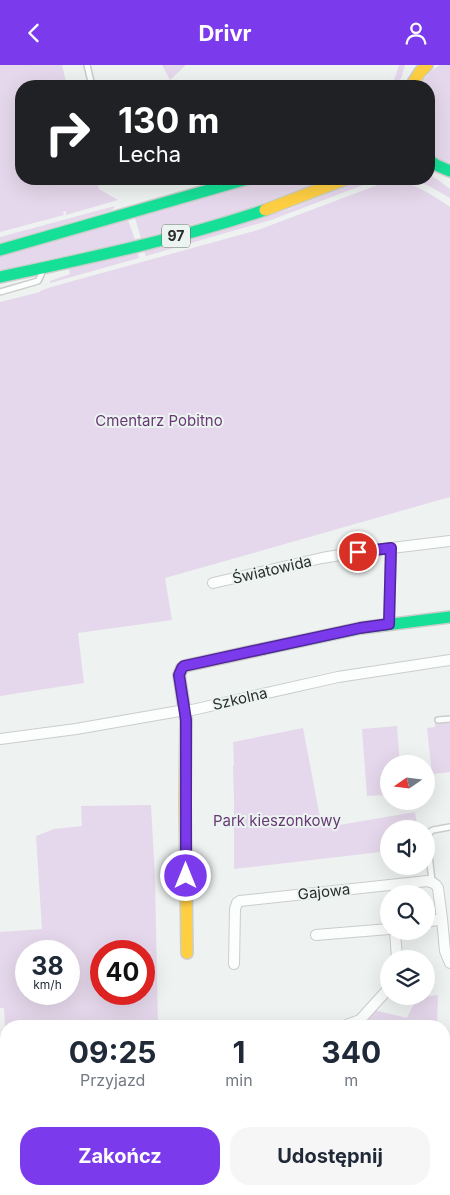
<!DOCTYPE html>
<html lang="pl">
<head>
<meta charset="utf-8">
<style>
  :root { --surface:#fff; --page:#f6f6f7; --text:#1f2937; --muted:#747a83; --accent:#7c3aed }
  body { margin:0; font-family:Inter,sans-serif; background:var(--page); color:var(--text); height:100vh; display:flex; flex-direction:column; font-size:19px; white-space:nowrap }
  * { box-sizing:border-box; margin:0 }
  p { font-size:16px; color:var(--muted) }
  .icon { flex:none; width:28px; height:28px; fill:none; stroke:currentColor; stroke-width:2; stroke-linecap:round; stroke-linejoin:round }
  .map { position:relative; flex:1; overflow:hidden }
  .sheet { position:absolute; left:0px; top:955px; width:450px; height:175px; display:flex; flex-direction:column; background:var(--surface); border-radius:20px 20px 0 0; box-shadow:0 5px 20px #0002 }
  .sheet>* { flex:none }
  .top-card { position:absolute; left:15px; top:15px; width:420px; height:105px; border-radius:20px; box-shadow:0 5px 20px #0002; background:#202124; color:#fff; overflow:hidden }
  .needle { width:32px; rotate:256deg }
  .fabs { position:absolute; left:380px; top:690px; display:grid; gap:10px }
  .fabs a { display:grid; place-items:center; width:55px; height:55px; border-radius:50%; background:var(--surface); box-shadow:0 5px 20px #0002; font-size:25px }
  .speed { position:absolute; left:15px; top:875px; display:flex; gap:10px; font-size:25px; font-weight:700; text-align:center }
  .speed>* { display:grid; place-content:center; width:65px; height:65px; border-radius:50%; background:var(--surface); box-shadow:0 5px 20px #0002; line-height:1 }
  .speed small { font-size:12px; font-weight:400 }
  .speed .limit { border:8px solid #d22; background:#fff; color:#111 }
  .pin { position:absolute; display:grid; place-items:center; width:42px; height:42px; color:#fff; margin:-21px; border:2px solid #fff; border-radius:50%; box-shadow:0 1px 5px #0007 }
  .me { position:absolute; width:55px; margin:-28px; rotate:0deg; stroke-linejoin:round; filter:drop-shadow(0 0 4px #0008) }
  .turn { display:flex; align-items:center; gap:18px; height:105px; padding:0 20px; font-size:22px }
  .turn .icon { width:65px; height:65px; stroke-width:2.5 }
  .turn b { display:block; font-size:35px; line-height:42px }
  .eta { display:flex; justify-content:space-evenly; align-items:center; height:85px; text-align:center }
  .eta b { font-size:30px; font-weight:700; line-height:35px }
  .action { display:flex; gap:10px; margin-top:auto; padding:10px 20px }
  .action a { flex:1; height:58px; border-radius:20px; background:var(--accent); color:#fff; font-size:20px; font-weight:700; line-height:58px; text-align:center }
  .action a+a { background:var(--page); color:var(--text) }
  header { display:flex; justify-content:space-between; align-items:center; height:65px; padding:0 20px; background:var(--accent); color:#fff; font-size:22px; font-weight:700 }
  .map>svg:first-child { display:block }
  .green { fill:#e6d8ec; fill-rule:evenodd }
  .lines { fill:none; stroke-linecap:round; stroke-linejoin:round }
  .stream { stroke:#94c7b7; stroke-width:3 }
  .lane-casing { stroke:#cbcdcc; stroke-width:8 }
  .street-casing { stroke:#cbcdcc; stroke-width:12 }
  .fast-casing { stroke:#cbcdcc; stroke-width:14 }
  .slow-casing { stroke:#cbcdcc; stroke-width:14 }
  .lane { stroke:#fcfdfd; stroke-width:5 }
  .street { stroke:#fcfdfd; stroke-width:10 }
  .fast { stroke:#16e098; stroke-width:11 }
  .slow { stroke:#ffcf43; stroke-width:11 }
  .route-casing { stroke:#51269a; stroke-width:12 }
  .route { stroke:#7c3aed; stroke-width:9 }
  .labels { text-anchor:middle; stroke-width:4; stroke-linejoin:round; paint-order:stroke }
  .shield { fill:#ecf4f1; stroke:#646967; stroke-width:1 }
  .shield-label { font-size:14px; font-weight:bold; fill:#2a2d2c }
  .park-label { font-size:15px; fill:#683975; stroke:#ecf4f1 }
  .street-label { font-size:15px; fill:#2a2d2c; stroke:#ecf4f1 }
</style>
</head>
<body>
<header><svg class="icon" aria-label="back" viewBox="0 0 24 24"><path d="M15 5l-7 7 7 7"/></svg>Drivr<svg class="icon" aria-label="person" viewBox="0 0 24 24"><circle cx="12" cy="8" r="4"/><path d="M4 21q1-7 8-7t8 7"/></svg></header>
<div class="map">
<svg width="450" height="1130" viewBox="0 0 450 1130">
  <rect width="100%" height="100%" fill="#eef2f0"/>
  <g class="green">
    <path d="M0 0H62L67 21H21V114H96L99 124 118 135 66 150V146L63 147 64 150 0 167Z"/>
    <path d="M162 0H186L170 15Z"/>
    <path d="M399 0H405L402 11 397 21H392Z"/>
    <path d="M440 0H450V98L441 95 429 86V21H419L430 7Z"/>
    <path d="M429 110 437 114 450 124V133L431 122 412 114H429Z"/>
    <path d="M267 114H328L238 147 141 173 135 153 247 121Z"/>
    <path d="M364 114H379L271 155 146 191 144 186 289 144Z"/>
    <path d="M390 116C412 116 433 130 450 142V432L165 513 172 555 78 568 84 618 0 631V237L40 227V226L51 222 258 165 383 118Z"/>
    <path d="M115 141 112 145 0 178V172Z"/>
    <path d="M128 155 135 175 0 205V192Z"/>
    <path d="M138 188 139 193 50 218V216L70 209 69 204Z"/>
    <path d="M450 655V707L432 709 427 663 435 662V657Z"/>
    <path d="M397 661 400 699H389V730L367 731 362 664Z"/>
    <path d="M303 663 322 763 415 747 418 764H389V786L234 804V732L233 700H234L233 677Z"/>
    <path d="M151 740 155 814 158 961H6V977L4 943H0V867L42 864 36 771 54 764 82 761 81 741ZM26 886H69V929H26ZM101 886H144V929H101Z"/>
    <path d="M438 930 437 961H358L374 945 407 953C416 934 417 933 438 930Z"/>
    <path d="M450 983V1049L444 1051V986Z"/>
    <path d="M450 1084V1104L444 1106V1086Z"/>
    <path d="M83 1124H148L151 1130H85Z"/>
    <path d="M326 1124H394L377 1130H324Z"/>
  </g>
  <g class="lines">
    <g class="stream">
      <path d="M444 1094 450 1092"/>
      <path d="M350 1130 355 1124"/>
    </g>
    <g class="lane-casing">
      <g id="lane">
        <path d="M87 0 92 21"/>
        <path d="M0 227 38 216 41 210 42 204"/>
        <path d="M438 655 450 654"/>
        <path d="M432 816 427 772 431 766 433 765 450 762"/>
        <path d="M191 1130 193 1124"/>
      </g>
    </g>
    <g class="street-casing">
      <g id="street">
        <path d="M213 518 322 493 358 487 450 476"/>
        <path d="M389 559 391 483"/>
        <path d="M0 674 76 664 185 645H192L338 612 450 595"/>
        <path d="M426 857 442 854 445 886 450 898"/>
        <path d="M395 866 397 894"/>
        <path d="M316 870 389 864"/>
        <path d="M234 899 235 844 237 838 240 836 427 816C432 817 435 818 438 823L442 854"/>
        <path d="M344 961 360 955 389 923"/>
        <path d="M444 1056 450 1054"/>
        <path d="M315 1130 319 1124"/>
      </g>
    </g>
    <g class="fast-casing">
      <g id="fast">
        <path d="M429 95 436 100 450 106"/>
        <path d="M0 185 247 114"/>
        <path d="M0 212C89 193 179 174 265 145"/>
        <path d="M263 584 361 563 450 552"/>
      </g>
    </g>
    <g class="slow-casing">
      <g id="slow">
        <path d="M411 21 420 7 427 0"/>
        <path d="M265 145 346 114"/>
        <path d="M187 888 185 737 186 655 179 610 182 603 185 601 263 584"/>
      </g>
    </g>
    <use href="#lane" class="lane"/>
    <use href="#street" class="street"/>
    <use href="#fast" class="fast"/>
    <use href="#slow" class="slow"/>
  </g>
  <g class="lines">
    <g class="route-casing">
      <path id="route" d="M186 811V655L179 610 182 603 184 601 198 598 360 563 389 559 391 483 358 487"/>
    </g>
    <use href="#route" class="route"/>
  </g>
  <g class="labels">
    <rect class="shield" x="162" y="159.5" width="28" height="23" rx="4"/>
    <g class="shield-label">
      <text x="176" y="176">97</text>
    </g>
    <g class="park-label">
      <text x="159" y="361">Cmentarz Pobitno</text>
      <text x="277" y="761">Park kieszonkowy</text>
    </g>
    <g class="street-label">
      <text transform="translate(272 505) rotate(-13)" y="5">Światowida</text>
      <text transform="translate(240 634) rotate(-13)" y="5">Szkolna</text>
      <text transform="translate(324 827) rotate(-6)" y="5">Gajowa</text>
    </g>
  </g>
</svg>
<div class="fabs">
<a><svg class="needle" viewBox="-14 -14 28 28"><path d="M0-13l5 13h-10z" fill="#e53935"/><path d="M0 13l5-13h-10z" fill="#747a83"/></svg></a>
<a><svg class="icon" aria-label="sound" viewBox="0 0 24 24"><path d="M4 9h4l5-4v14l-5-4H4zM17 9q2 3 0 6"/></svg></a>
<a><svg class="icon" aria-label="search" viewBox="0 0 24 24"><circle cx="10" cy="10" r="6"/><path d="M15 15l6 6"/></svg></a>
<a><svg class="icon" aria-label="layers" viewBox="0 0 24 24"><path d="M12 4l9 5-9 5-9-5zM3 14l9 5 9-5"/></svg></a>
</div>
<div class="speed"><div>38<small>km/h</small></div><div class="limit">40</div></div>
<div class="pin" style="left:358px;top:487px;background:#d93025"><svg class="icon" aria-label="arrive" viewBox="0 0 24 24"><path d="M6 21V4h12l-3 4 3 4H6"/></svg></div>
<svg class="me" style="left:186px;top:811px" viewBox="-20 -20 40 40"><circle r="17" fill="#7c3aed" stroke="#fff" stroke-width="3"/><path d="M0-11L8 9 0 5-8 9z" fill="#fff"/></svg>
<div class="top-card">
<div class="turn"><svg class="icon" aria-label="right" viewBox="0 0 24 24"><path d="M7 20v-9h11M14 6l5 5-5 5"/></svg><div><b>130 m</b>Lecha</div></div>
</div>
<section class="sheet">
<div class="eta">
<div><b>09:25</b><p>Przyjazd</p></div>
<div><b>1</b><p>min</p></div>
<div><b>340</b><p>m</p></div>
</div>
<div class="action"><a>Zakończ</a><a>Udostępnij</a></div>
</section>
</div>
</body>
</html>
